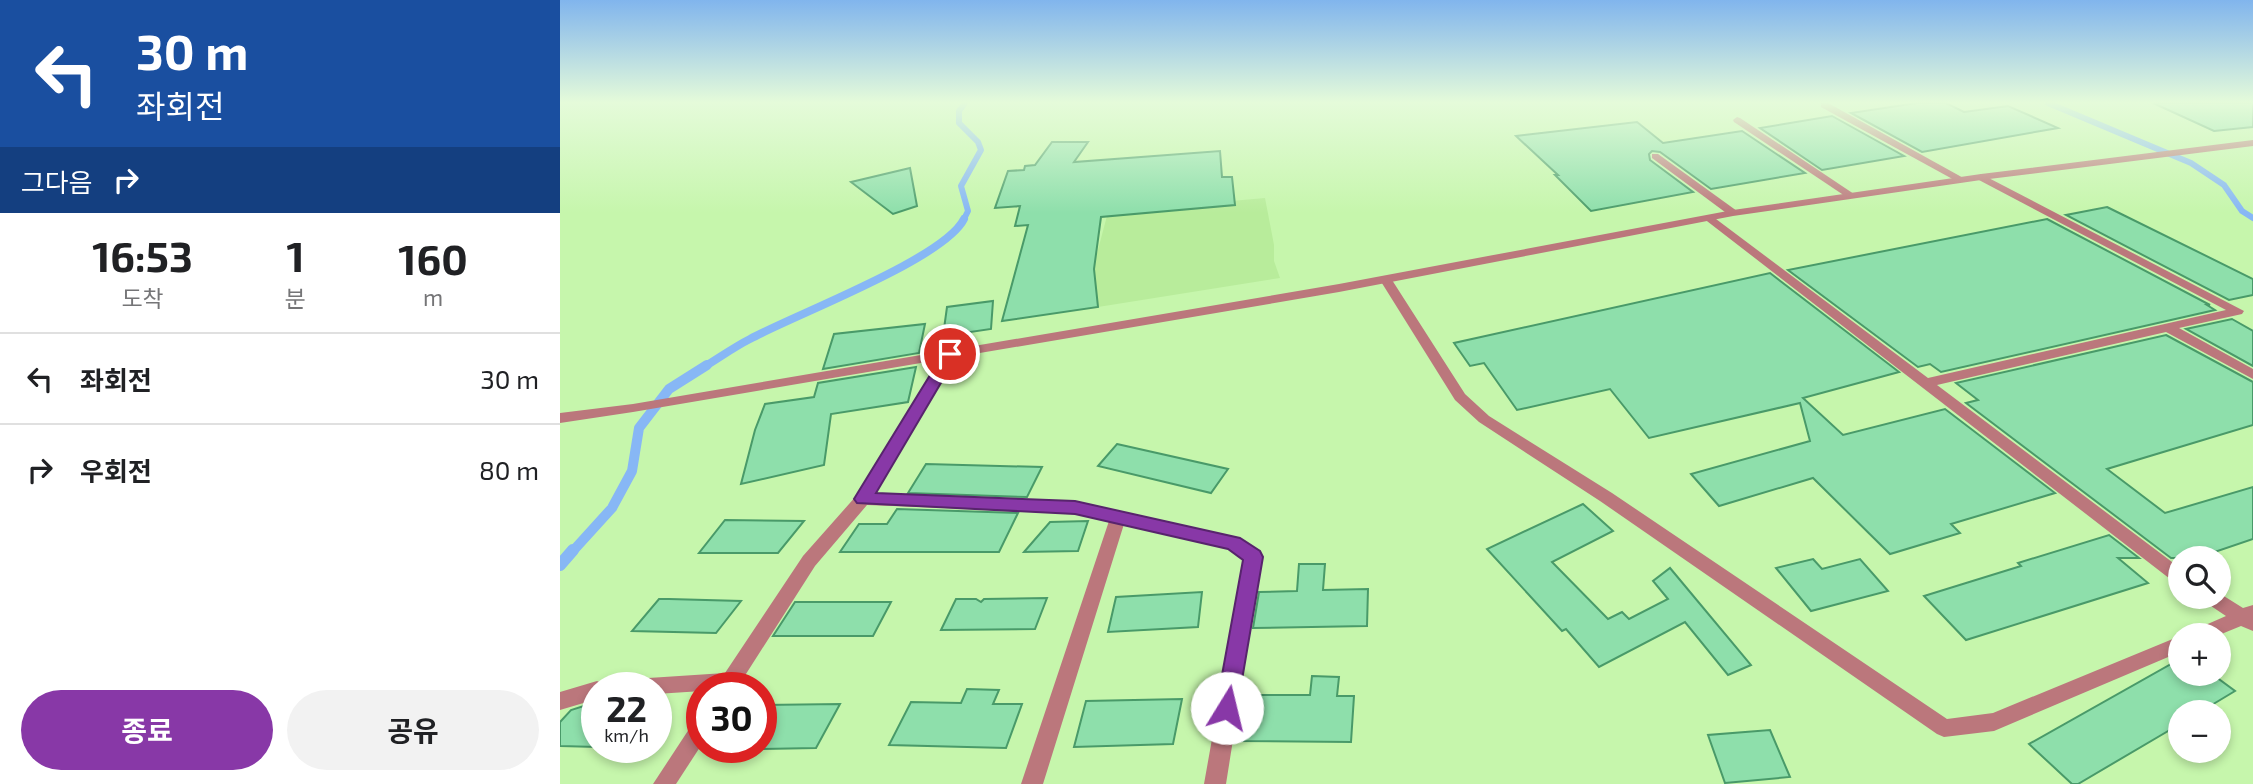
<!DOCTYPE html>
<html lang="ko">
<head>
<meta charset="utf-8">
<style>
  :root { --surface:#fff; --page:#f2f2f2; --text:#202124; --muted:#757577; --line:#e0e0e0; --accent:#8838a7 }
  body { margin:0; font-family:"Exo 2","Noto Sans KR",sans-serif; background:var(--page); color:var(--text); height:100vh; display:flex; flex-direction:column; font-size:26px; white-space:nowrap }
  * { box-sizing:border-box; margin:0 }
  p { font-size:23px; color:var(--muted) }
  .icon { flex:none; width:38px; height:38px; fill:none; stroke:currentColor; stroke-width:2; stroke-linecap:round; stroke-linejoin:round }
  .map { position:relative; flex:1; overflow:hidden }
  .side { display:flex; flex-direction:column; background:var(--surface); width:560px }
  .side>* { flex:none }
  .guide { background:#1a4fa0; color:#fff; overflow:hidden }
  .buttons { position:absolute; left:1608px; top:546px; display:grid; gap:14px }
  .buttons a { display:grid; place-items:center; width:63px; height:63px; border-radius:50%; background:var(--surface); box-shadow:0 4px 10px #0003; font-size:35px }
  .speed { position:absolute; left:21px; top:672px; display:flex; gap:14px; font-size:35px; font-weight:700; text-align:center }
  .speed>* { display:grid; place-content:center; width:91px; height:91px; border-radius:50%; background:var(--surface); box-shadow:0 4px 10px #0003; line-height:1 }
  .speed small { font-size:18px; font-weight:400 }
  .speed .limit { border:10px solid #d22; background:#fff; color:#111 }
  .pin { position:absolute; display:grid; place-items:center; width:60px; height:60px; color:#fff; margin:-30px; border:4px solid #fff; border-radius:50%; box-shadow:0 2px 7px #0007 }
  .me { position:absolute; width:77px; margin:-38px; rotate:9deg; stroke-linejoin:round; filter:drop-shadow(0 0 5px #0008) }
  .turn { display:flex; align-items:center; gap:24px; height:147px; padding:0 21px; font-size:32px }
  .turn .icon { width:91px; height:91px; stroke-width:2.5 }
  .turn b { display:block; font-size:49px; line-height:60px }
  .then { display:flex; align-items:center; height:66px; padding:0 21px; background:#0003; gap:14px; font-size:26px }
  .eta { display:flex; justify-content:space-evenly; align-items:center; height:119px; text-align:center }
  .eta b { font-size:42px; font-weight:700; line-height:49px }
  .action { display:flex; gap:14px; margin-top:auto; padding:14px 21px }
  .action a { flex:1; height:80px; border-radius:42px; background:var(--accent); color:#fff; font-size:28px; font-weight:700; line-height:80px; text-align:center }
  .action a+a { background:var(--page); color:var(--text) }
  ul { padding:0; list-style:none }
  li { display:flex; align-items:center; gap:21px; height:91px; padding:0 21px; border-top:2px solid var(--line) }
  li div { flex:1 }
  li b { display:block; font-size:26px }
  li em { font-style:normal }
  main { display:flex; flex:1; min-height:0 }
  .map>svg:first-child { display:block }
  .built { fill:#b8ec9b }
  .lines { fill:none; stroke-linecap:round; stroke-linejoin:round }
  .stream-far3 { stroke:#87b7f5; stroke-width:6 }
  .stream-far2 { stroke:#87b7f5; stroke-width:8 }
  .stream-far1 { stroke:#87b7f5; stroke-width:10 }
  .stream { stroke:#87b7f5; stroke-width:12 }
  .building { fill:#8edfab; stroke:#499a69; stroke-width:2 }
  .minor { fill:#bb777c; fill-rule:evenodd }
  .tertiary { fill:#bb777c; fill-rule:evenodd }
  .route { fill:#8838a7; stroke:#58246d; stroke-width:2 }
</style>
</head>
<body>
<main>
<section class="side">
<div class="guide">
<div class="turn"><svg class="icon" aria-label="left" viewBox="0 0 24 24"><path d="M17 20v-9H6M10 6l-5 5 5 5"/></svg><div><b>30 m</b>좌회전</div></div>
<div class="then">그다음<svg class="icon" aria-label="right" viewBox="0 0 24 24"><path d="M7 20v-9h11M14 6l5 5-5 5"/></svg></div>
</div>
<div class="eta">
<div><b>16:53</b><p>도착</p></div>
<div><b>1</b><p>분</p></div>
<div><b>160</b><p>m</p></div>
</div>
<ul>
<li><svg class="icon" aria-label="left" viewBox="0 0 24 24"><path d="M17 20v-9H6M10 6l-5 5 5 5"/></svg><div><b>좌회전</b></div><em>30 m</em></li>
<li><svg class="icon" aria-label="right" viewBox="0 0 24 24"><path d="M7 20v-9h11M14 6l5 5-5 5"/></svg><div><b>우회전</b></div><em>80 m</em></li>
</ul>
<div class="action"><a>종료</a><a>공유</a></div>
</section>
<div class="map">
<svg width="1693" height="784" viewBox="0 0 1693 784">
  <rect width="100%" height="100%" fill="#c6f6ac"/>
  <path class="built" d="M705 198 714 245V261L720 278 538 307 534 265 548 212Z"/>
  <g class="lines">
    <g class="stream-far3">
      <path d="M1488 103 1631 163 1664 185 1682 211 1693 218"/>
      <path d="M403 221 408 211 401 186 421 150 418 142 399 123V111L405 103"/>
    </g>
    <path class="stream-far2" d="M144 367C159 358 174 347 190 339 236 314 384 259 404 219"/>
    <path class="stream-far1" d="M12 552 52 508 72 471 79 428 109 389 147 365"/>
    <path class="stream" d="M0 565 13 550"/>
  </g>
  <g class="building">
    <path d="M1357 103H1386L1404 112 1448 106 1498 128 1362 152 1291 113Z"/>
    <path d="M1593 103H1693V127L1654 131Z"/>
    <path d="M1272 116 1344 156 1262 170 1200 128Z"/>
    <path d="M1077 122 1103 143 1182 131 1245 173 1151 189 1100 152 1092 151 1089 154 1090 160 1133 192 1031 211 995 175H998L956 136Z"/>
    <path d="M492 142H528L514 162 660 151 662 177H672L675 205 541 217 534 269 538 307 442 321 468 225 455 226 460 206 435 208 448 171 464 170 465 166 475 165Z"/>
    <path d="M350 168 357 206 333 214 291 182Z"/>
    <path d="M1547 207 1693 279V295L1669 300 1506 215Z"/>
    <path d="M1487 219 1650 305H1647L1655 310 1381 372 1370 364 1358 367 1228 270Z"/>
    <path d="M1210 273 1339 372 1243 398 1283 435 1385 409 1495 493 1391 524 1400 533 1330 554 1253 478 1159 506 1131 474 1250 441 1240 403 1089 438 1050 389 957 410 924 363 910 366 894 343Z"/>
    <path d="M433 301 431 329 383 336 387 307Z"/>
    <path d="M1672 319 1693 331V366L1626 329Z"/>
    <path d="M365 324 359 353 263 369 274 334Z"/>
    <path d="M1606 335 1693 382V425L1547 469 1605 513 1693 487V539L1637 558H1611L1406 403 1418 400 1396 383Z"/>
    <path d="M356 367 348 402 271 414 264 465 181 484 195 430 205 404 254 397 258 383Z"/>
    <path d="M557 444 668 469 651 493 538 466Z"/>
    <path d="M366 464 482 467 467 497 348 493Z"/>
    <path d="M1023 504 1053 531 992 562 1048 619 1062 612 1069 619 1108 599 1093 581 1110 568 1191 665 1168 675 1125 622 1039 667 1006 629 1002 631 927 549Z"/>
    <path d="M337 509 458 513 439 552H280L299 524H327Z"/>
    <path d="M165 520 244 521 218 553H139Z"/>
    <path d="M528 521 518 551 464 552 490 522Z"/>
    <path d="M1549 535 1579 558H1558L1588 583 1406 640 1364 596 1461 566 1458 563Z"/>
    <path d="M1253 559 1262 569 1300 559 1328 591 1251 611 1216 568Z"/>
    <path d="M739 564H765L763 590 808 589 807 626 693 628 699 592 737 591Z"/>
    <path d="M642 592 638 627 548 632 556 597Z"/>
    <path d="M487 598 475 629 381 630 396 599H416L421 602 424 599Z"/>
    <path d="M99 599H109L181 601 156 633 72 631Z"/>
    <path d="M235 602H331L313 636H213Z"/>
    <path d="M1620 659V674H1652L1675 691 1640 712H1620V724L1518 784H1512L1469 744Z"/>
    <path d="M752 676 779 677 777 696H794L791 742 680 741 688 695H750Z"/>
    <path d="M407 689 439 690 433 704H462L446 748 329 745 351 702 401 703Z"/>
    <path d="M622 699 613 744 514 747 526 701Z"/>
    <path d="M30 704H37V747L0 746V722L11 710Z"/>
    <path d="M280 704 256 748 201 749V705Z"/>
    <path d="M1210 730 1230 777 1165 783 1148 735Z"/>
  </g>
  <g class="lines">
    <g class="minor">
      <path d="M1261 103H1268L1407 180 1398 182 1261 107Z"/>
      <path d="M1177 117 1180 118 1297 196 1296 198H1288L1174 122 1173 120Z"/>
      <path d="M1092 154H1098L1177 211V215H1169L1092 158Z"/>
      <path d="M1421 174 1684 311 1682 314 1619 328 1693 369V379L1606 332 1377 385 1620 568V584L1614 582 1143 218 1148 215 1152 216 1368 378 1666 310 1417 179 1416 177Z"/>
      <path d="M826 276 832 280 905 394 929 416 1052 493 1387 719 1433 713 1620 636V652L1434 731 1384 737 1377 734 1040 501 919 422 895 400 820 280Z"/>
      <path d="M390 349 397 353 314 494 515 501 673 537 699 552 702 557 666 784H644L684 559 668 548 564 524 483 784H461L549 521 515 513 307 505 255 566 177 688H142V691L96 694V688H48L51 682 58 680 165 673 243 556 297 495 383 353Z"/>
      <path d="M1659 593 1683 608 1693 605V631L1681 626 1659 635H1632L1634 630 1666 616 1645 602 1642 597H1659Z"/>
      <path d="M37 681 44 684 46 688H37V699L0 710V692Z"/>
      <path d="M142 717V744L116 784H93L135 720Z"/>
    </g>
    <path class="tertiary" d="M1693 140V146L1421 180 1173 216 779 292 73 412 0 423V413L73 404 779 284 1173 210 1421 174Z"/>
  </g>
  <linearGradient id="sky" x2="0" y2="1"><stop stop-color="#81b5ed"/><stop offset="0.48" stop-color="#e5fbda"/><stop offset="1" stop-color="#e5fbda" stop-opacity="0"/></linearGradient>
  <rect width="1693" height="213" fill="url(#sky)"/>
  <path class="route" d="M390 349 398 354 316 493 515 501 680 538 700 551 703 557 676 715 667 718 659 715 656 708 683 560 668 549 515 514 297 503 294 499 297 494 383 354Z"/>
</svg>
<div class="buttons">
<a><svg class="icon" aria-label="search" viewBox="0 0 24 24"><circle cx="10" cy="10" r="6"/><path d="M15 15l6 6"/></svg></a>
<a>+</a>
<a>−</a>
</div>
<div class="speed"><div>22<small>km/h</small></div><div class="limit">30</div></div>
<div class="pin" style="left:390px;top:354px;background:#d93025"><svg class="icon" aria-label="arrive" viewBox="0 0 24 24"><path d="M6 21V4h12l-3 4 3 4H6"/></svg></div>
<svg class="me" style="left:667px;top:708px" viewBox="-20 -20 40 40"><circle r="19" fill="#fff"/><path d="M0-13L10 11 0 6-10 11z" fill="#8838a7"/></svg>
</div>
</main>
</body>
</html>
